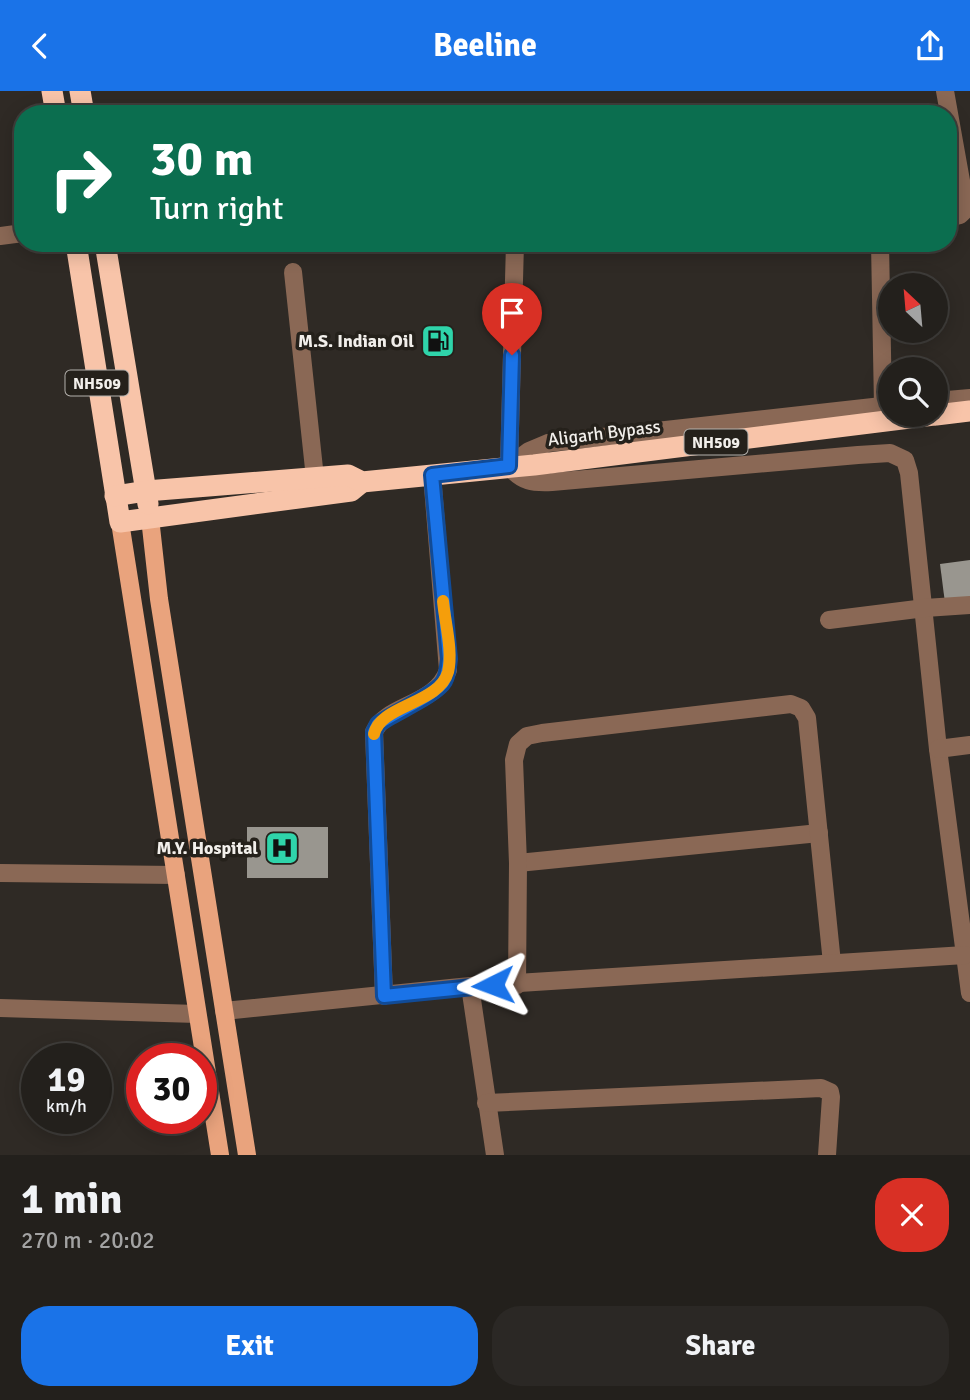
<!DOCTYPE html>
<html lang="en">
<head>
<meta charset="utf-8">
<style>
  :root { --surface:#23201c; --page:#2b2825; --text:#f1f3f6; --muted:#a3a3a3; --line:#403e3b; --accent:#1a73e8 }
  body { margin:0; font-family:Signika,sans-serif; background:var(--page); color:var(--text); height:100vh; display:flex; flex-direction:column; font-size:26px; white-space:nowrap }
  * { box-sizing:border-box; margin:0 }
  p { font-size:23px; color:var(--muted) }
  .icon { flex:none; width:38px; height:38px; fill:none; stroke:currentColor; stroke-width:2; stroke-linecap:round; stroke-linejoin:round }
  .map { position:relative; height:1064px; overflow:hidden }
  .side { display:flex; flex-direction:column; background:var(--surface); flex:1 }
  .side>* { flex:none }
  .top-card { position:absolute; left:14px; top:14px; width:943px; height:147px; border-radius:28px; box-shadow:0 4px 18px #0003,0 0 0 2px var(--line); background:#0b6e4f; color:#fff; overflow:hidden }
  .needle { width:46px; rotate:334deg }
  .tools { position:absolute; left:878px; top:182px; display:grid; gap:14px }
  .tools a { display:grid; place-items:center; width:70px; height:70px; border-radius:50%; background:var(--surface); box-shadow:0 4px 18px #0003,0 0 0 2px var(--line); font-size:35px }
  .speed { position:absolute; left:21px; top:952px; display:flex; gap:14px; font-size:35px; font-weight:700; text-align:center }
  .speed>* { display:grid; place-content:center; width:91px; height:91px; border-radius:50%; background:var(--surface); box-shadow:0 4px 18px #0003,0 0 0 2px var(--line); line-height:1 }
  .speed small { font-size:18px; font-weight:400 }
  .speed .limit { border:10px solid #d22; background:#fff; color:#111 }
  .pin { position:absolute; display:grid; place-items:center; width:60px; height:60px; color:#fff; margin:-72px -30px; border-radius:50% 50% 50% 0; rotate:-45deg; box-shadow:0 0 7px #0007 }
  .pin .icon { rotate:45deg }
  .me { position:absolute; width:77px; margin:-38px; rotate:267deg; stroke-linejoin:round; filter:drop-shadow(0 0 5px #0008) }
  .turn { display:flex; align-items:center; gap:24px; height:147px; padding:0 21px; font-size:32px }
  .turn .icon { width:91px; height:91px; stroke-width:2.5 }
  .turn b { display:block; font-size:49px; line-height:60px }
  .round { display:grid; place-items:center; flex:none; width:74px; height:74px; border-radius:28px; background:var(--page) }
  .head { display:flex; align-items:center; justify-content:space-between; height:119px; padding:0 21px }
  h1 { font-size:42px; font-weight:800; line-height:52px }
  .primary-button { display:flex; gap:14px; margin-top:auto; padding:14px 21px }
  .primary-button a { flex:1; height:80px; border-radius:28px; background:var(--accent); color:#fff; font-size:28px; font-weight:800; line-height:80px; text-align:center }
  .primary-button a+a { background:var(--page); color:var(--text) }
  header { display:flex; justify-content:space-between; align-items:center; height:91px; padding:0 21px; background:var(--accent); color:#fff; font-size:32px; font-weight:800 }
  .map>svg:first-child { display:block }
  .building { fill:#99968f }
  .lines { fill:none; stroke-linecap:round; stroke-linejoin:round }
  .minor { stroke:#8a6855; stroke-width:18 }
  .major { stroke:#e9a37d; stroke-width:18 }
  .highway { stroke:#f8c4a9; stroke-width:21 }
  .route-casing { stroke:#114b97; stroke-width:18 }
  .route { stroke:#1a73e8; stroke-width:12 }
  .slow { stroke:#f59e0b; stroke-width:12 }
  .labels { text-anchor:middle; stroke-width:7; stroke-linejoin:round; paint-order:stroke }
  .shield { fill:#25211b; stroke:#b4b1ad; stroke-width:2 }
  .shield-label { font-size:16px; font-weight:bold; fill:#f2efeb }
  .poi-label { font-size:18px; font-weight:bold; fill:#f2efeb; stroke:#25211b; text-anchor:end }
  .street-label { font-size:18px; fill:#f2efeb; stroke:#25211b }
</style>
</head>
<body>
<header><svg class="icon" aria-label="back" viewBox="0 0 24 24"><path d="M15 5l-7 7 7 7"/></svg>Beeline<svg class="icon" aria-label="share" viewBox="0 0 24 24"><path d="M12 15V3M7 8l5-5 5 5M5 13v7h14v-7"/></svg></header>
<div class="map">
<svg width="970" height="1064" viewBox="0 0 970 1064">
  <rect width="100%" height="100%" fill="#2f2a25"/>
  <g class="building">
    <path d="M970 469V509L945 512 940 473Z"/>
    <rect x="247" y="736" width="81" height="51"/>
  </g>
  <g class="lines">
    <g class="minor">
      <path d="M945 0 966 118 960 124 948 127"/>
      <path d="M0 145 23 142"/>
      <path d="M515 152 509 375C522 391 533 392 552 391L858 364 890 362 905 369 909 382 938 658 970 902"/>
      <path d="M880 152 883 315"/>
      <path d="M293 181 315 387"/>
      <path d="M936 310 970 307"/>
      <path d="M509 375 529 360 548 352 891 314"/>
      <path d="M829 529 925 517 970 514"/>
      <path d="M938 658 970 654"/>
      <path d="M518 772 819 742"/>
      <path d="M0 782 176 784"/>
      <path d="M517 894 518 772 514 669 518 653 527 645 542 642 791 613 801 617 807 627 832 872"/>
      <path d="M470 895 495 1064"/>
      <path d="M384 905 374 641C386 613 436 615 448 579L432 384"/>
      <path d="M0 917 197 923"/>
      <path d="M224 920 470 895 965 864"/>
      <path d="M486 1012 821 997 830 1001 831 1006 827 1064"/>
    </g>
    <g class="major">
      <path d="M150 427 159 508 247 1064"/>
      <path d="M120 431 220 1064"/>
    </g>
    <g class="highway">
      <path d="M52 0 56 23"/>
      <path d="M80 0 84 23"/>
      <path d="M76 152 120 431 351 400 362 391"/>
      <path d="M105 152 148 413"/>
      <path d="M936 324 970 320"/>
      <path d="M115 405 146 400 348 384 362 391 534 374 934 324"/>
    </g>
  </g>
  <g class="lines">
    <g class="route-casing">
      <path id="route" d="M493 894 384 905 374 641 378 633C393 622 436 604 444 590 448 583 448 575 449 568L432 384 509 375 512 264"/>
    </g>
    <use href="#route" class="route"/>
    <path class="slow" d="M374 643C380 614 439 613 448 581 453 560 445 532 443 510"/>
  </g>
  <defs>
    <g id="fuel-square" transform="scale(1.75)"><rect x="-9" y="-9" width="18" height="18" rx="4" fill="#2fd4aa" stroke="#25211b"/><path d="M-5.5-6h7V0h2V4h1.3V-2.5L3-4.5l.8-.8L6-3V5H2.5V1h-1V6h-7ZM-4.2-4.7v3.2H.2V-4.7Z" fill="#111"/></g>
    <g id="hospital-square" transform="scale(1.75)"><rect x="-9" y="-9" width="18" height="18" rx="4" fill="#2fd4aa" stroke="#25211b"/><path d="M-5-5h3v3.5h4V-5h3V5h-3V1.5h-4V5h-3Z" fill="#111"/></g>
  </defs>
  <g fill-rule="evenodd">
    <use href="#fuel-square" x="438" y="250"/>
    <use href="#hospital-square" x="282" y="757"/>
  </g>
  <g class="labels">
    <g class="shield">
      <rect x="65.5" y="279.5" width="63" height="25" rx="5"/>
      <rect x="684.5" y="338.5" width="63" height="25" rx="5"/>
    </g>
    <g class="shield-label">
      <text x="97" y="298">NH509</text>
      <text x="716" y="357">NH509</text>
    </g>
    <g class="poi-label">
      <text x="414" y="256">M.S. Indian Oil</text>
      <text x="258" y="763">M.Y. Hospital</text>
    </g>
    <g class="street-label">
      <text transform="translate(604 342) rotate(-7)" y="6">Aligarh Bypass</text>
    </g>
  </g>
</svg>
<div class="tools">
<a><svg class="needle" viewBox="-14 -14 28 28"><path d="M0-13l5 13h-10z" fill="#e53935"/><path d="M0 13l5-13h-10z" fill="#a3a3a3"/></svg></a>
<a><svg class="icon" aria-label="search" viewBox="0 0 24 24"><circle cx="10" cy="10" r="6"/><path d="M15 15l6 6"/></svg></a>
</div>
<div class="speed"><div>19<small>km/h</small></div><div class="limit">30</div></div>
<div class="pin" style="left:512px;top:264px;background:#d93025"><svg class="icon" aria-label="arrive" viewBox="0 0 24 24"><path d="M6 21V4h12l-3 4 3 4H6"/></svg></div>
<svg class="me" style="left:493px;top:894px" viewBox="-20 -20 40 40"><path d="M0-17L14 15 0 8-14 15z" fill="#1a73e8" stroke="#fff" stroke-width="4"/></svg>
<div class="top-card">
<div class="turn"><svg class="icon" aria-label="right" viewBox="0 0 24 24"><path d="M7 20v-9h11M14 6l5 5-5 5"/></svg><div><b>30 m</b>Turn right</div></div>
</div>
</div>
<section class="side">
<div class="head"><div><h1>1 min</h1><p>270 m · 20:02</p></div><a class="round" style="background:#d93025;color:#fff"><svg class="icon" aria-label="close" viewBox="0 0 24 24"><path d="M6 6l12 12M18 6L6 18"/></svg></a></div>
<div class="primary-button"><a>Exit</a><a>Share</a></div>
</section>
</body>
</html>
